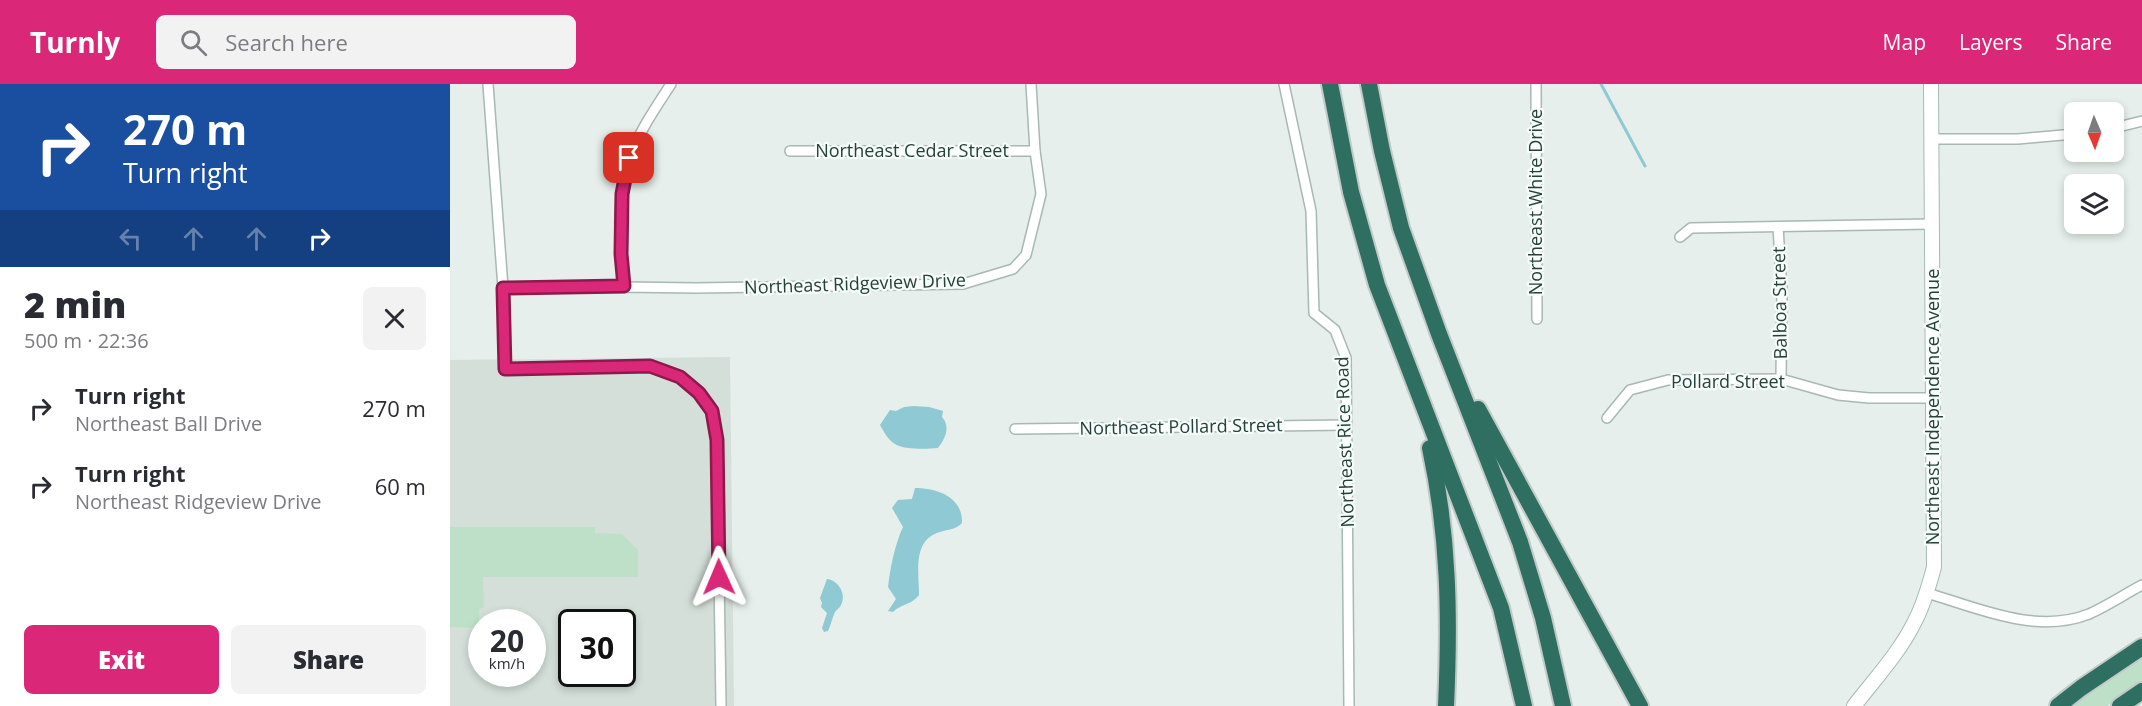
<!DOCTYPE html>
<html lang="en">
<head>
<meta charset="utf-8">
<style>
  :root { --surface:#fff; --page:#f2f2f3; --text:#2b2b33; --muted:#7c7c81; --accent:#db2777 }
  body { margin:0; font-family:"Open Sans",sans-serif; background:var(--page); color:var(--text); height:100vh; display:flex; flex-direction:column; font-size:22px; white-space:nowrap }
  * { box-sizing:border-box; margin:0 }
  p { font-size:20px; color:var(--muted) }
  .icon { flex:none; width:33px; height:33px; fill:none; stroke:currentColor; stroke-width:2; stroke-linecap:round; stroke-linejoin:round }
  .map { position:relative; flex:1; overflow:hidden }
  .side { display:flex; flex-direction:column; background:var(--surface); width:450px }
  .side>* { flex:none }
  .banner { background:#1a4fa0; color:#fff; overflow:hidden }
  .needle { width:39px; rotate:178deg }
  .buttons { position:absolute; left:1614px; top:18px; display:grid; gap:12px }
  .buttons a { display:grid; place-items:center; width:60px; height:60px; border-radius:9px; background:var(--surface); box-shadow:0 3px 9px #0003; font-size:30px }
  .speed { position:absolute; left:18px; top:525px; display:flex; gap:12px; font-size:30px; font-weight:700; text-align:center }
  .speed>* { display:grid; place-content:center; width:78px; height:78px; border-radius:50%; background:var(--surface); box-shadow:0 3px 9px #0003; line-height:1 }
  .speed small { font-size:15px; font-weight:400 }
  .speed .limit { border:3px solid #111; border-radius:9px; background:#fff; color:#111 }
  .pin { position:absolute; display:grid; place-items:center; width:51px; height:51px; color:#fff; margin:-26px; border-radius:12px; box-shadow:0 3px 9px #0006 }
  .me { position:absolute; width:66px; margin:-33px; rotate:359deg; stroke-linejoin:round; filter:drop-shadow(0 0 4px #0008) }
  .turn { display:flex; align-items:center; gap:21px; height:126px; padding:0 24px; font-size:27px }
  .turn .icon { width:78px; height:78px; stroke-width:2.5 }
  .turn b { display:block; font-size:42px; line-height:51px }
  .lanes { display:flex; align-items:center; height:57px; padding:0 24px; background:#0003; justify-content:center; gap:30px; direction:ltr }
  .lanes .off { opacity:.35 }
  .round { display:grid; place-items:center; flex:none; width:63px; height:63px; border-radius:9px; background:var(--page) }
  .head { display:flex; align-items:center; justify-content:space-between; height:102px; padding:0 24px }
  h1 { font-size:36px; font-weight:800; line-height:45px }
  .cta { display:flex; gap:12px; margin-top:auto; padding:12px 24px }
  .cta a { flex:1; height:69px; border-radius:9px; background:var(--accent); color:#fff; font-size:24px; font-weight:800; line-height:69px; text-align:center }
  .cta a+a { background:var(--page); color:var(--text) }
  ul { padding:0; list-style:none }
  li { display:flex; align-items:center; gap:18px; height:78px; padding:0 24px }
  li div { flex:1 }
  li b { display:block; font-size:22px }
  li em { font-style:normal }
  header { display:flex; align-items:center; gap:36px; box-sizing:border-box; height:84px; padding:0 30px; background:var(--accent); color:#fff }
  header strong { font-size:28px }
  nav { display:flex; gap:33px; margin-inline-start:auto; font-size:21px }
  .search { width:420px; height:54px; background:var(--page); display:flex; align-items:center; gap:15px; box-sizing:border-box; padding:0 21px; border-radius:9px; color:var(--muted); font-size:22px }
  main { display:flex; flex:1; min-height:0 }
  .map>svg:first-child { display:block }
  .built { fill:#d4dfda; fill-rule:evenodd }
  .green { fill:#bfe0c8 }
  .water { fill:#8ec9d4 }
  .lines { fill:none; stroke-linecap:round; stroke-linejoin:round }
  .stream { stroke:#8ec9d4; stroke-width:3 }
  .street-casing { stroke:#a8b8b2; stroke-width:12 }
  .secondary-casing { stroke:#a4bbb3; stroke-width:16 }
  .highway-casing { stroke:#c2cac8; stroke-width:20 }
  .street { stroke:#fff; stroke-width:9 }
  .secondary { stroke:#fff; stroke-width:14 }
  .highway { stroke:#2f6f62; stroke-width:16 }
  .route-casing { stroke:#8e194d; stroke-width:15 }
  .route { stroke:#db2777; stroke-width:10 }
  .labels { text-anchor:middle; stroke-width:4.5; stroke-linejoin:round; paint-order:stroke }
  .street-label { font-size:18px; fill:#24423a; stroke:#f7fbf9 }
</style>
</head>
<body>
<header>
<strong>Turnly</strong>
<div class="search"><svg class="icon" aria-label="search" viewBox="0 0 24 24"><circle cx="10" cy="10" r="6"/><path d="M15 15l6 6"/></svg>Search here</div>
<nav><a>Map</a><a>Layers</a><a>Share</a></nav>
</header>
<main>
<section class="side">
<div class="banner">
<div class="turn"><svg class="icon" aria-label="right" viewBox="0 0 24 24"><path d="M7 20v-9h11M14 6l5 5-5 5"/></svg><div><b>270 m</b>Turn right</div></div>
<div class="lanes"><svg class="icon off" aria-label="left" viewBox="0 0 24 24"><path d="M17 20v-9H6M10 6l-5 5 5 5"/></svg><svg class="icon off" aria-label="ahead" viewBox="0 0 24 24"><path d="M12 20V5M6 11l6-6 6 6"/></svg><svg class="icon off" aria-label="ahead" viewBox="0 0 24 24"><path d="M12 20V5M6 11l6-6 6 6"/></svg><svg class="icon" aria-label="right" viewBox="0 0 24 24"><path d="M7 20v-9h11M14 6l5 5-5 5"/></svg></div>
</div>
<div class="head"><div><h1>2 min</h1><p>500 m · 22:36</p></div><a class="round"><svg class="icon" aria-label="close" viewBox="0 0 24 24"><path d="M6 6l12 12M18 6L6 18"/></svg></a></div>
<ul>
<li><svg class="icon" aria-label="right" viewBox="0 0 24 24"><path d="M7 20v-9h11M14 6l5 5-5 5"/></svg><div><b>Turn right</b><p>Northeast Ball Drive</p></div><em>270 m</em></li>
<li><svg class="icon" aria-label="right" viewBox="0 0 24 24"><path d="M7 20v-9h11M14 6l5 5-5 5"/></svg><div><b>Turn right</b><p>Northeast Ridgeview Drive</p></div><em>60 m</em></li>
</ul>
<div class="cta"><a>Exit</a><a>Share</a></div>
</section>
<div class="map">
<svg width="1692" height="622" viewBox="0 0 1692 622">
  <rect width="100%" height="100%" fill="#e6efeb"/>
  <path class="built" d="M280 273 284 622H0V276ZM32 538H82V590H32ZM122 538H172V590H122Z"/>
  <g class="green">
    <path d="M0 443H145V449L172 450 188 466V493H33L34 524 29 525V544L0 543Z"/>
    <path d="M1692 569V598L1657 622H1618Z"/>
  </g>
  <g class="water">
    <path d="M464 322 479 323 493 327 492 333C501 343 495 355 488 364 477 365 454 366 445 360 438 356 434 348 430 341L440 326 446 327 454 323Z"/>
    <path d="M465 404C487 404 513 413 512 439 505 446 499 445 490 448 462 456 469 488 469 511 462 521 450 520 443 528L438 527 446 515 438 503C440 484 445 460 453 443L442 424 448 416 462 415Z"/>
    <path d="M377 495C388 496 397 510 391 521 390 524 387 525 385 528 382 534 381 541 378 547L374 548 372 544 377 529 371 523 372 519 370 514Z"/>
  </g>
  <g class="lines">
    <path class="stream" d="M1151 0 1195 82"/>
    <g class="street-casing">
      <g id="street">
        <path d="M38 0 53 204 55 285 200 282 230 293 249 309 262 327 267 356 271 622"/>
        <path d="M834 0 861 127 864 229 885 246 896 274 899 622"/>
        <path d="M1086 0 1087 235"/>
        <path d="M1664 44 1692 37"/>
        <path d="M1482 55H1568L1624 50"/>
        <path d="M340 67H585"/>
        <path d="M1328 143 1332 206 1331 295"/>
        <path d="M1230 153 1241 144 1481 140"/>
        <path d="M174 203C170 161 165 113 180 73 190 46 206 23 221 0"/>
        <path d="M53 204 174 203 246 204 513 200 563 185 576 171 591 110 585 67 581 0"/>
        <path d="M1157 334 1180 306 1218 296 1331 295 1388 311 1419 314H1484"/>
        <path d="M565 345 897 341"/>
        <path d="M1477 509C1528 524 1586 551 1639 530 1657 522 1675 510 1692 501"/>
      </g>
    </g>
    <g class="secondary-casing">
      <path id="secondary" d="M1404 622C1425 595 1450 568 1465 537 1474 520 1479 502 1484 483L1481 0"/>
    </g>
    <g class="highway-casing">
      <g id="highway">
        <path d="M880 0 901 108 927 201 1051 524 1074 622"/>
        <path d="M919 0 932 67 951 144 989 250 1070 458 1093 534 1113 622"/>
        <path d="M1028 325 1190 622"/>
        <path d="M980 364C999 452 1000 533 996 622"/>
        <path d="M1608 622 1631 604 1692 563"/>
        <path d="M1670 622 1692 607"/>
      </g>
    </g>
    <use href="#street" class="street"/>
    <use href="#secondary" class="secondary"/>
    <use href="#highway" class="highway"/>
  </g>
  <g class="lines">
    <g class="route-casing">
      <path id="route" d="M179 74 172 110 171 170 174 202 53 204 55 285 200 282 230 293 249 309 262 327 267 356 269 493"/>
    </g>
    <use href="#route" class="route"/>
  </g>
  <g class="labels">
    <g class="street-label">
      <text x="462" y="73">Northeast Cedar Street</text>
      <text transform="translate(1086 118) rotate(-90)" y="6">Northeast White Drive</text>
      <text transform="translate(405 200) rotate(-2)" y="6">Northeast Ridgeview Drive</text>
      <text transform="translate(1330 219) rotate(-91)" y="6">Balboa Street</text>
      <text x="1278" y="304">Pollard Street</text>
      <text transform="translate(1483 323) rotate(-90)" y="6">Northeast Independence Avenue</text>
      <text transform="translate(731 343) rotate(-1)" y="6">Northeast Pollard Street</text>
      <text transform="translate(895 358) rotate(-92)" y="6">Northeast Rice Road</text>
    </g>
  </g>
</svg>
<div class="buttons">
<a><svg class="needle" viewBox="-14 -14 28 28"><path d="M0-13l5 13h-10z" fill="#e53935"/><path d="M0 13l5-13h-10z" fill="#7c7c81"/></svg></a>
<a><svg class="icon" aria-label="layers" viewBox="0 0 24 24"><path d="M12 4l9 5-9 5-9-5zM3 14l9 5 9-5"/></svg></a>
</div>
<div class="speed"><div>20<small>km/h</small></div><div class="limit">30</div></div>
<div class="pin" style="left:179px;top:74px;background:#d93025"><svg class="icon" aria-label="arrive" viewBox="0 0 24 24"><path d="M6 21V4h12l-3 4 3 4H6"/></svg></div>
<svg class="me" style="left:269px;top:493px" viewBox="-20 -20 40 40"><path d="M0-17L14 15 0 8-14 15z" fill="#db2777" stroke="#fff" stroke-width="4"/></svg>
</div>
</main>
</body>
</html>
